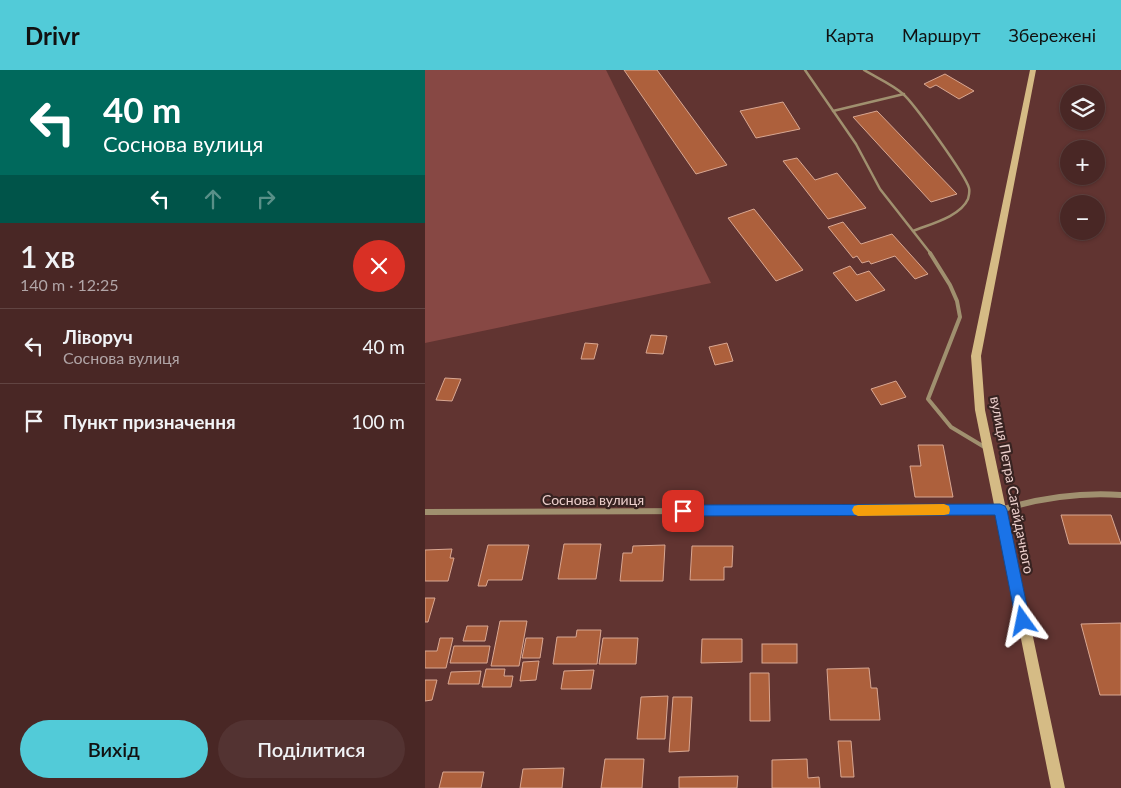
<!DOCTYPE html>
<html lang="uk">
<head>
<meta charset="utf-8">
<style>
  :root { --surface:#492725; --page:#533332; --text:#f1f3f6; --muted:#b1a5a7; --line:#614442; --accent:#52cbd8 }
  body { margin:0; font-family:Lato,sans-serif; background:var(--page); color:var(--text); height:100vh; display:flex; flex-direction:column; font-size:19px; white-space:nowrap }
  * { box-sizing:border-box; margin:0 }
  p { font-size:16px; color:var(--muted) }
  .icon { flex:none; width:28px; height:28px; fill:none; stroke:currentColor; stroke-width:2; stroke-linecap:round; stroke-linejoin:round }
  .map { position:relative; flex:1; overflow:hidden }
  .panel { display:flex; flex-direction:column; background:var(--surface); width:425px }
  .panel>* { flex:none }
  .guide { background:#00695c; color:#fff; overflow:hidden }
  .buttons { position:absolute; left:635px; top:15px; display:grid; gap:10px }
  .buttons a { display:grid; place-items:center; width:45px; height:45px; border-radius:50%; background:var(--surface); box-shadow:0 1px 4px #0004,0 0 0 1px var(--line); font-size:25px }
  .pin { position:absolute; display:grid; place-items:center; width:42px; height:42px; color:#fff; margin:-21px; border-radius:10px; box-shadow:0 2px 8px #0006 }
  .me { position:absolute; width:55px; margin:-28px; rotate:348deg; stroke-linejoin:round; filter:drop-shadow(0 0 4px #0008) }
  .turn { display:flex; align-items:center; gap:18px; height:105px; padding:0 20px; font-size:22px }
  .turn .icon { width:65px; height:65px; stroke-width:2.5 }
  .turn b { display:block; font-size:35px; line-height:42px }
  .lanes { display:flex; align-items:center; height:48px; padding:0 20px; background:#0003; justify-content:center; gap:25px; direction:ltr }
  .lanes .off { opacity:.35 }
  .round { display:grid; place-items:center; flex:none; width:52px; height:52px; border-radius:26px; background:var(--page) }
  .summary { display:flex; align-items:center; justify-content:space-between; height:85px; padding:0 20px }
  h1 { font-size:30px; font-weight:600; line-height:38px }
  .button { display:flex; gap:10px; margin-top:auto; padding:10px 20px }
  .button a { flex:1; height:58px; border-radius:30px; background:var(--accent); color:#111; font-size:20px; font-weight:600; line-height:58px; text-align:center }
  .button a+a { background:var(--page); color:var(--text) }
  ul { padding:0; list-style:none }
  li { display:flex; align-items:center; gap:15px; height:75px; padding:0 20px; border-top:1px solid var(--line) }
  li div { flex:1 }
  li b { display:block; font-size:19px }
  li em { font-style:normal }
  header { display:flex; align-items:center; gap:30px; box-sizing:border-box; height:70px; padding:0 25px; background:var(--accent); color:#111 }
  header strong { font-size:24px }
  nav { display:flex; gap:28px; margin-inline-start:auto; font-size:18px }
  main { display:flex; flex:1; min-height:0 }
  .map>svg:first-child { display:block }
  .green { fill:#874844 }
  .building { fill:#ad603c; stroke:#d9a792 }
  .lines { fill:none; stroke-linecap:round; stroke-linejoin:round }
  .lane-far1 { stroke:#a0906f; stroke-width:2.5 }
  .lane { stroke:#a0906f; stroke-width:4 }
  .street { stroke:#a0906f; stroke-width:6 }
  .secondary { fill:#d5bb85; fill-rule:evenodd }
  .route { fill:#1a73e8; stroke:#114b97 }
  .slow { fill:#f59e0b }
  .labels { text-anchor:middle; stroke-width:4.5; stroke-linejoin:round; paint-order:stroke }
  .street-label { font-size:14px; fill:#eccfcc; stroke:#382321 }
</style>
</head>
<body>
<header>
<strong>Drivr</strong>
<nav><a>Карта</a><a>Маршрут</a><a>Збережені</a></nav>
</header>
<main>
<section class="panel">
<div class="guide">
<div class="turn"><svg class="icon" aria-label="left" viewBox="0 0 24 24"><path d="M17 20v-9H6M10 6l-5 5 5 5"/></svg><div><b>40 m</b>Соснова вулиця</div></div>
<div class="lanes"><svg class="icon" aria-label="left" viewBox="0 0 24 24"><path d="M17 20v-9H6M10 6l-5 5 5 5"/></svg><svg class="icon off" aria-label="ahead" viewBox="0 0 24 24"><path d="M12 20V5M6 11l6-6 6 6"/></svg><svg class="icon off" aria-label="right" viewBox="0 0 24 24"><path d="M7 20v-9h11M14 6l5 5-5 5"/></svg></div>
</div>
<div class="summary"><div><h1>1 хв</h1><p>140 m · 12:25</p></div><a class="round" style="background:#d93025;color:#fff"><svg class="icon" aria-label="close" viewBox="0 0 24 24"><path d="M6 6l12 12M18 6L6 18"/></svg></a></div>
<ul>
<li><svg class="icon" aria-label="left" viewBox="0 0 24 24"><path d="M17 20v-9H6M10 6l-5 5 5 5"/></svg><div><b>Ліворуч</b><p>Соснова вулиця</p></div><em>40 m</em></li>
<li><svg class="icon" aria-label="arrive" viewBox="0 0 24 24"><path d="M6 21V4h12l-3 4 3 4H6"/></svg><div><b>Пункт призначення</b></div><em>100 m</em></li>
</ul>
<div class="button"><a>Вихід</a><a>Поділитися</a></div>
</section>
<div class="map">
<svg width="696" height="718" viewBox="0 0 696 718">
  <rect width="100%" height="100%" fill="#613431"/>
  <path class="green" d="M0 0H181L286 213 0 273Z"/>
  <g class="building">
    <path d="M199 0H232L302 95 271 104Z"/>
    <path d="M520 4 549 21 534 29 511 15 505 18 499 14Z"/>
    <path d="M358 32 375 59 331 68 315 41Z"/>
    <path d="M452 41 532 124 506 132 428 47Z"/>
    <path d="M372 88 390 110 412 103 441 138 403 149 358 91Z"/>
    <path d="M329 139 378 200 351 211 303 148Z"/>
    <path d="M418 152 436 174 467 164 503 204 490 209 470 186 446 194 444 191 437 193 432 186 428 188 403 157Z"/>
    <path d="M425 196 432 205 444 201 460 220 431 231 408 203Z"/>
    <path d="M226 265 242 266 238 284 221 283Z"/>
    <path d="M160 273 173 274 169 289H156Z"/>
    <path d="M302 273 308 291 290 295 284 277Z"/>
    <path d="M20 308 36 309 27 331 11 330Z"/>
    <path d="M471 311 481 327 456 335 446 319Z"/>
    <path d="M493 375H518L528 427H490L485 396H496Z"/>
    <path d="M636 445H686L696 474H644Z"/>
    <path d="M139 474H176L171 509H133Z"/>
    <path d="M63 475H104L97 510H63L61 516H53Z"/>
    <path d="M240 475 238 511H195L198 483H207L208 476Z"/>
    <path d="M267 476H308L307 497H299V510H265Z"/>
    <path d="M27 479 25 488H29L23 511H0V480Z"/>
    <path d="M0 528H10L3 552H0Z"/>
    <path d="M75 551H102L94 596H66Z"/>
    <path d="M696 553V625H675L656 554Z"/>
    <path d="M42 556H63L60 571H38Z"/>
    <path d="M152 560H176L172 594H128L132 567H151Z"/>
    <path d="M15 568H28L21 598H0V581H12Z"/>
    <path d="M101 568H118L115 588H97Z"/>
    <path d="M178 568H213L211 594H174Z"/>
    <path d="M277 569H317V592L276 593Z"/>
    <rect x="337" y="574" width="35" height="19"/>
    <path d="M29 576H65L62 593H25Z"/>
    <path d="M114 591 111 610 95 611 98 592Z"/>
    <path d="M444 598 446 618H452L455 650H405L402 599Z"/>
    <path d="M61 599H80L79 606H88L86 617H57Z"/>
    <path d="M169 600 166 619H136L139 601Z"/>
    <path d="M56 601 54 614H23L26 602Z"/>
    <path d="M325 603H344L345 651H325Z"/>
    <path d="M0 610H12L7 630 0 631Z"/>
    <path d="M243 626 240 669H212L216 627Z"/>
    <path d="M248 627H267L264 681 244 682Z"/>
    <path d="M413 671H426L429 707H416Z"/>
    <path d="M180 689H219L217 718H176Z"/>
    <path d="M382 689 383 708 394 707 395 718H347V690Z"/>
    <path d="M139 698 137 718H95L98 699Z"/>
    <path d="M18 702H59L56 718H14Z"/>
    <path d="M313 706 312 718H254V707Z"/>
  </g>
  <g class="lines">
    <g class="lane-far1">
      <path d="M380 0 431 74 455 119 506 184"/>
      <path d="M439 0C452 8 467 14 478 24 488 32 541 106 544 118 545 122 544 125 543 129 535 147 505 154 488 161"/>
      <path d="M408 41 479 24"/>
    </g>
    <path class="lane" d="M505 183 525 215 532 231 535 247 503 329 526 357 561 378"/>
    <path class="street" d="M0 442 575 440C615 428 654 422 696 425"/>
    <path class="secondary" d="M605 0H611L556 286 560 340 640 718H626L550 340 546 286Z"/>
  </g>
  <path class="route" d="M575 434 580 436 582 440 605 551 603 556 598 557 593 556 591 551 570 445 258 446 254 445 252 441 254 437 258 435Z"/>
  <path class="slow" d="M519 434 524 436 525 440 524 444 519 445 433 446 429 444 427 440 429 436 433 435Z"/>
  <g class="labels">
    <g class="street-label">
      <text transform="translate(587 415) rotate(79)" y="5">вулиця Петра Сагайдачного</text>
      <text x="168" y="435">Соснова вулиця</text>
    </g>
  </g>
</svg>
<div class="buttons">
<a><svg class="icon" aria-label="layers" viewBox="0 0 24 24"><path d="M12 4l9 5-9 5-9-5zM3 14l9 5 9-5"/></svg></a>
<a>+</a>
<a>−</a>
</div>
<div class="pin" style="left:258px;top:441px;background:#d93025"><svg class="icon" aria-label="arrive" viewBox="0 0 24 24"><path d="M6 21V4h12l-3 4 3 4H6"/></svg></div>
<svg class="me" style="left:598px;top:551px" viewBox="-20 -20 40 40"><path d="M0-17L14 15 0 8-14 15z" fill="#1a73e8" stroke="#fff" stroke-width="4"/></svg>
</div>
</main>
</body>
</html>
